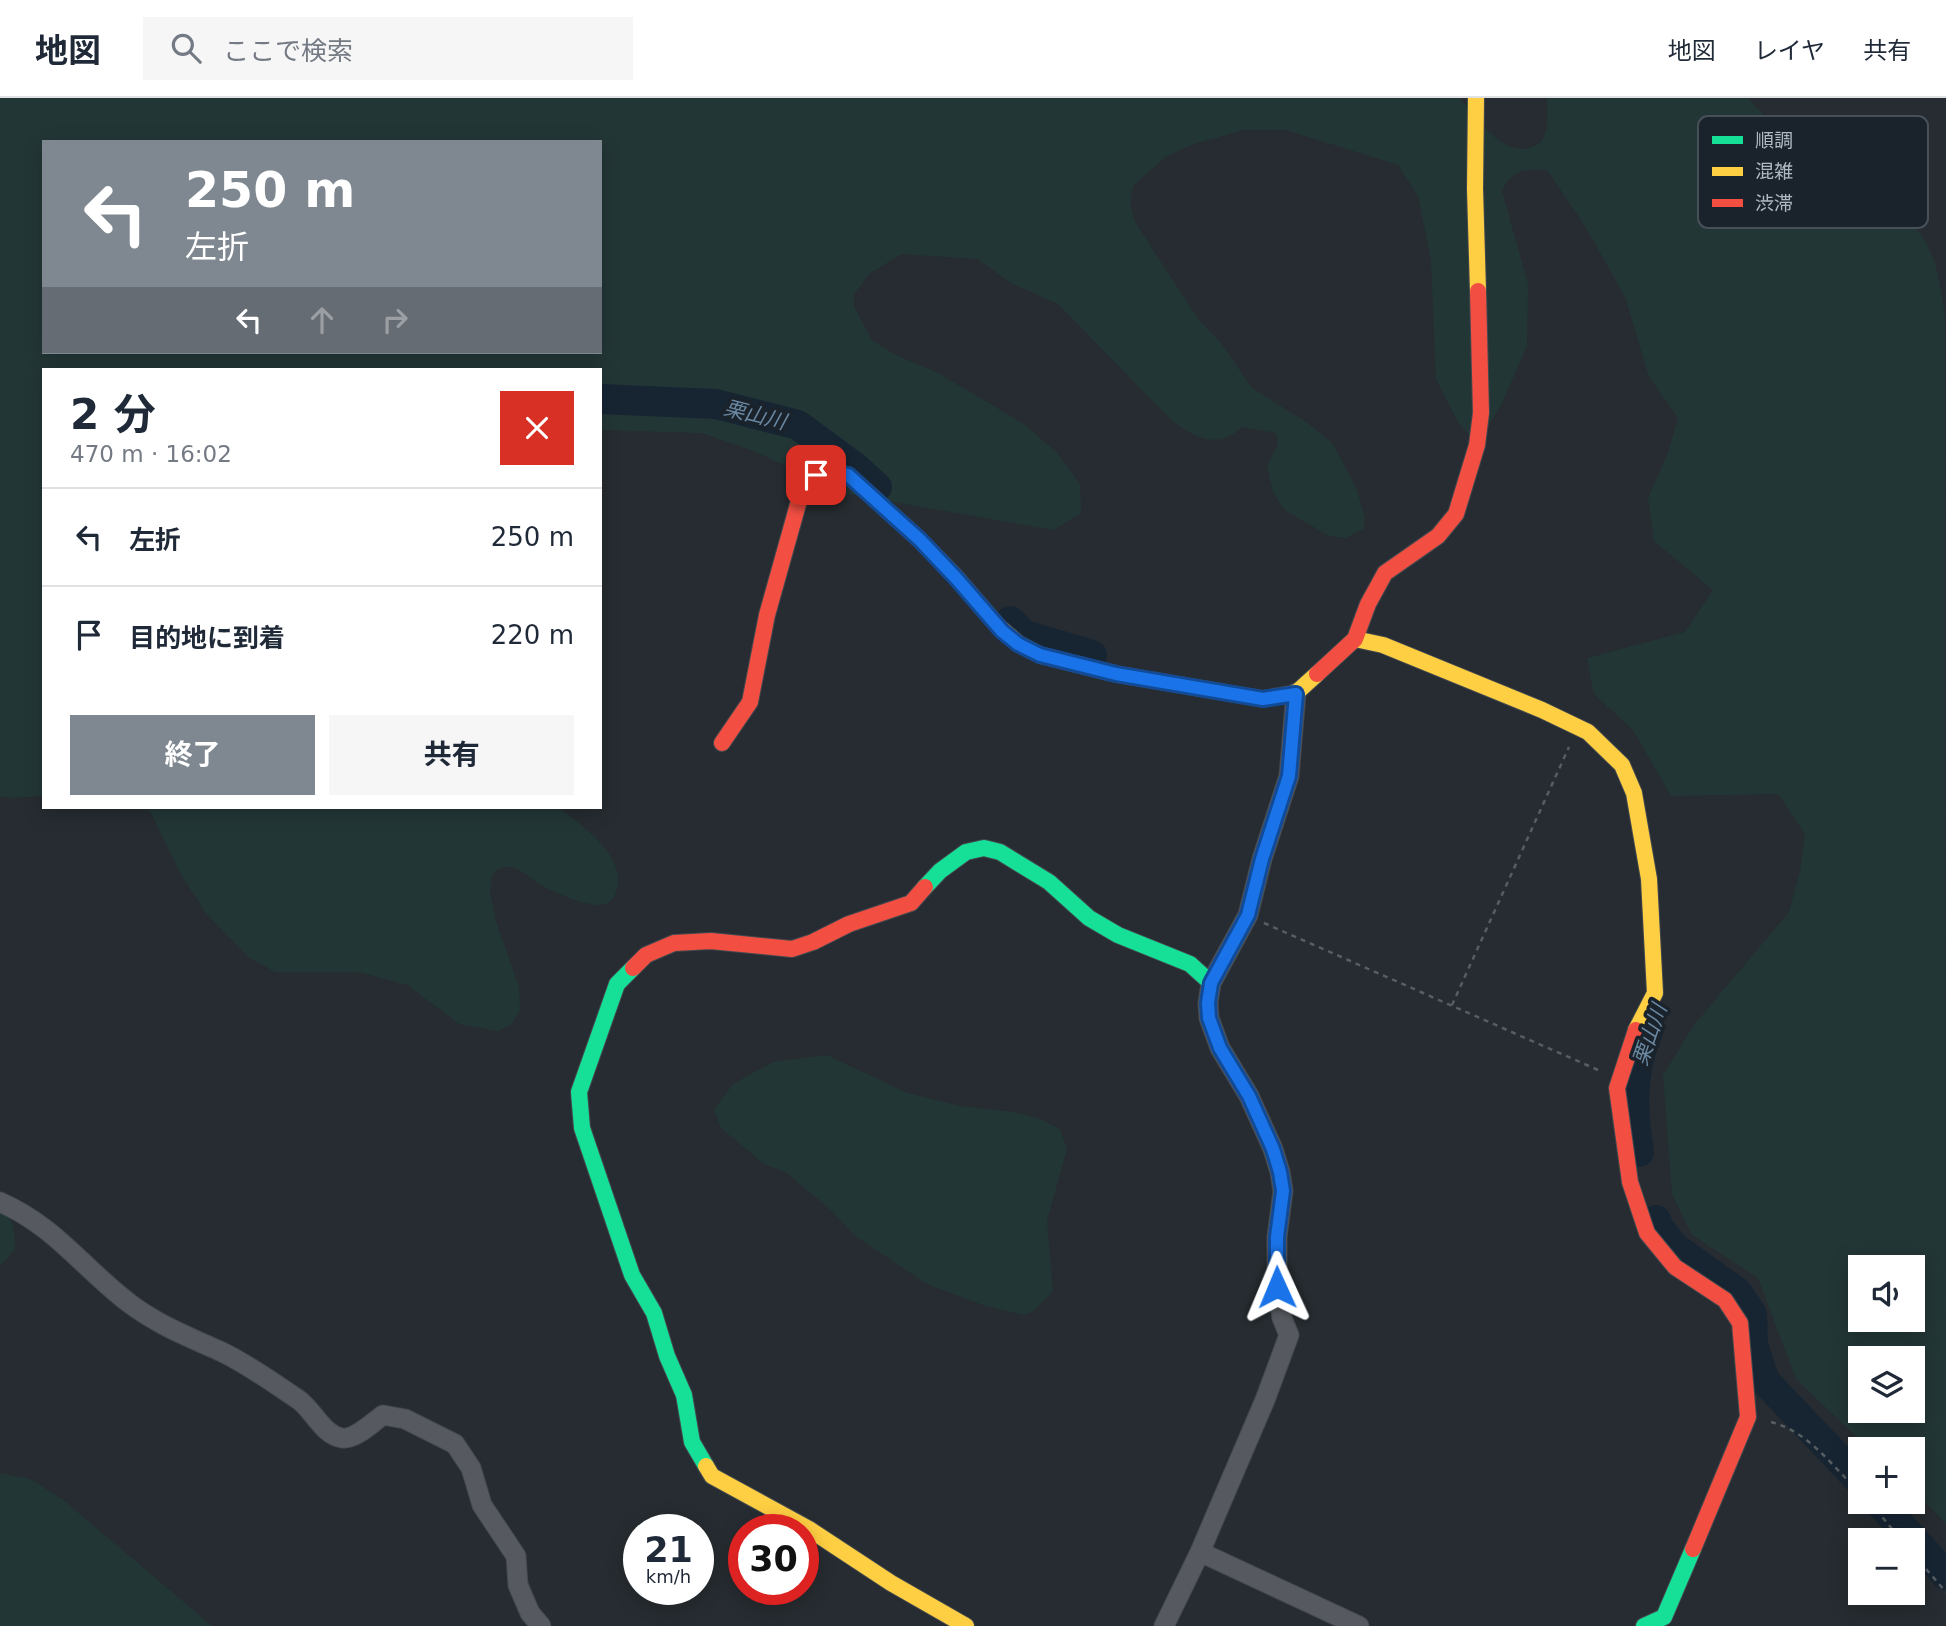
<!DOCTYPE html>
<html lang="ja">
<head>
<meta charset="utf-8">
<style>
  :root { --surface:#fff; --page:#f6f6f7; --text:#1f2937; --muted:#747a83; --line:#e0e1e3; --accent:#7f8890 }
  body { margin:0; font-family:"DejaVu Sans","Noto Sans JP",sans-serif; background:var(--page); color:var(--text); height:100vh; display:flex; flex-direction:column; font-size:26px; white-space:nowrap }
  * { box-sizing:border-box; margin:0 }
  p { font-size:23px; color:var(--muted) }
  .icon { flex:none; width:38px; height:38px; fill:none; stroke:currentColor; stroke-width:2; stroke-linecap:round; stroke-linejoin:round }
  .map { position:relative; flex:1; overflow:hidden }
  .panel { position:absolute; left:42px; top:270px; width:560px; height:441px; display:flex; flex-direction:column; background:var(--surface); border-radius:0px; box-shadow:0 4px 18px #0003 }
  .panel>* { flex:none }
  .guide { position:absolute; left:42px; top:42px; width:560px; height:214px; border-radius:0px; box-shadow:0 4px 18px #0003; background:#7f8890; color:#fff; overflow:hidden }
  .buttons { position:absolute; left:1848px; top:1157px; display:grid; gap:14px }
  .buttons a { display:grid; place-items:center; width:77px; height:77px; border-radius:0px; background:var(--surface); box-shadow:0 4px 18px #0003; font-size:35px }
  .speed { position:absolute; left:623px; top:1416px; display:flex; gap:14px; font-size:35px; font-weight:700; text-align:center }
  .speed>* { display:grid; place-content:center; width:91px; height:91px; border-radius:50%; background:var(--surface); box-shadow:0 4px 18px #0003; line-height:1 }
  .speed small { font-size:18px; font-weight:400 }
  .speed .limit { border:10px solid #d22; background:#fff; color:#111 }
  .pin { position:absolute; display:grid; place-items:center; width:60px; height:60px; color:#fff; margin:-30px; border-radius:14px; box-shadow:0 4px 10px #0006 }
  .me { position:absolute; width:77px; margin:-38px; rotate:359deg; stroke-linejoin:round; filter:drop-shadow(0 0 5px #0008) }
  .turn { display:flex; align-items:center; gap:24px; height:147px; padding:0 28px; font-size:32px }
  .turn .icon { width:91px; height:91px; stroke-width:2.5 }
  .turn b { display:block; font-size:49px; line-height:60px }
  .lanes { display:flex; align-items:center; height:66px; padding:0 28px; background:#0003; justify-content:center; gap:35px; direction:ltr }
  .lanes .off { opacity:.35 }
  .round { display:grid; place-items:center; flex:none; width:74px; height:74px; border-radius:0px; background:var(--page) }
  .overview { display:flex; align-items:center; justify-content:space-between; height:119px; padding:0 28px }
  h1 { font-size:42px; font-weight:700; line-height:52px }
  .action { display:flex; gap:14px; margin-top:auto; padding:14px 28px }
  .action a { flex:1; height:80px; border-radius:0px; background:var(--accent); color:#fff; font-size:28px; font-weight:700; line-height:80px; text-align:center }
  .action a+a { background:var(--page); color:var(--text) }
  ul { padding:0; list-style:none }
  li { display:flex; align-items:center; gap:21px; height:98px; padding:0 28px; border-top:2px solid var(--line) }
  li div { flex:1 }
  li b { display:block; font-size:26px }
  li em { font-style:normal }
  header { display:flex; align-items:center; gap:42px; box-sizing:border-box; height:98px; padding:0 35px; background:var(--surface); border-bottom:2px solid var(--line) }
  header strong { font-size:33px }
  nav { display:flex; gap:38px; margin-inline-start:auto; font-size:24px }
  .search { width:490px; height:63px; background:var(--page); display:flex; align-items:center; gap:18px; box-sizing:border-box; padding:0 24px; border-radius:0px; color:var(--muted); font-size:26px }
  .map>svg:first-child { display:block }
  .green { fill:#233636; fill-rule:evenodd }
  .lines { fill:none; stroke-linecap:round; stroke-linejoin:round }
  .river { stroke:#172533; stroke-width:30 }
  .street-casing { stroke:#43494e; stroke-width:21 }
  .fast-casing { stroke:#43494e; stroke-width:18 }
  .slow-casing { stroke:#43494e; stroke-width:18 }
  .jam-casing { stroke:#43494e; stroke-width:18 }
  .path { stroke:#575e62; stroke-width:2.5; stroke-dasharray:5 5; stroke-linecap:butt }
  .street { stroke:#565a60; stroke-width:19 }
  .fast { stroke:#16e098; stroke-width:16 }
  .slow { stroke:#ffcf43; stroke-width:16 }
  .jam { stroke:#f24e42; stroke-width:16 }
  .route-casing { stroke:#114b97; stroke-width:18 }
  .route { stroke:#1a73e8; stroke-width:12 }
  .labels { text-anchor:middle; stroke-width:7; stroke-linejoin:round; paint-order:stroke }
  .water-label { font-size:21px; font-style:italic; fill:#6a87a1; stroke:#1a232b }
  .key { fill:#1a232b; stroke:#475059; stroke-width:2 }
  .key-label { font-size:19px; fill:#afb9c3 }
</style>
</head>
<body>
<header>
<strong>地図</strong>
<div class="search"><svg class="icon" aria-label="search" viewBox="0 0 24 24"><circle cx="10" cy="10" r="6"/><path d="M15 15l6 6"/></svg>ここで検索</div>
<nav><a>地図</a><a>レイヤ</a><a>共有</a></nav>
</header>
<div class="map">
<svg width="1946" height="1528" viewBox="0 0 1946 1528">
  <rect width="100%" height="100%" fill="#262c31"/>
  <g class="green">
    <path d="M0 0H1459C1477 19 1502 60 1532 49 1537 47 1542 44 1544 38 1549 29 1547 11 1547 0H1748L1772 27 1916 130C1937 155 1940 186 1945 218L1946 1425 1913 1393V1351H1869L1796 1281 1758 1180 1692 1137 1672 1096 1663 977 1694 927 1789 814 1800 773 1805 736 1778 696 1671 698 1633 632 1594 596 1587 560 1685 534 1713 492 1654 443 1648 400 1668 355 1678 320 1649 279 1625 199 1585 128 1547 72C1523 71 1514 70 1502 93L1528 186 1527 248 1503 303 1484 336 1472 339 1459 326 1436 281 1431 162 1418 98 1398 67 1286 32H1243L1194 46 1167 58 1133 88 1130 105 1135 124 1198 221 1221 245 1252 290 1309 326 1332 345 1356 389 1365 420 1363 431 1346 440 1329 438 1284 412 1273 394 1267 368 1278 346 1276 335 1242 329C1217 352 1196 340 1172 323L1058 206 1013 186 977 161 902 156 870 175 854 196V209L872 242 894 256 938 275 1024 326 1056 354 1080 386 1081 415 1054 432 847 396 751 352 702 335 600 332V271H44V698L10 700 0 698ZM44 44H600V254H44ZM1860 1169H1913V1222H1860ZM1860 1260H1913V1312H1860Z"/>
    <path d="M148 709H558C581 727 626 757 617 791 615 797 614 801 609 804 595 814 557 795 543 788 533 783 521 770 510 769 502 768 498 772 492 777L490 794 496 823 519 889 520 912 511 927 497 933 459 926 407 887 359 874H275L248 859 206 815 181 777Z"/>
    <path d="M827 957 907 995 960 1008 1013 1014 1038 1020 1060 1031 1067 1051 1047 1123 1053 1193 1032 1214 1023 1217 985 1208 925 1185 854 1137 829 1110 785 1074 764 1066 721 1030 714 1011 733 986 773 964Z"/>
    <path d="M0 1108C14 1119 15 1136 15 1152L0 1168Z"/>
    <path d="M0 1375 30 1381 62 1401 212 1528H0Z"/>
  </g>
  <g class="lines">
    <g class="river">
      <path d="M600 301 716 306 798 327 855 369 877 389"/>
      <path d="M1010 523 1024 537 1092 557"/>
      <path d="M1639 1054C1632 1013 1631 972 1648 934"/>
      <path d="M1656 1122 1659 1130 1674 1149 1737 1194 1752 1216 1753 1247 1765 1283 1860 1383"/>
      <path d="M1879 1404 1946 1477"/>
    </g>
    <g class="street-casing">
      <g id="street">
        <path d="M0 1104C55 1128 83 1170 129 1205 158 1227 189 1239 222 1254 249 1267 275 1286 299 1302 313 1312 323 1337 342 1340 355 1342 373 1324 383 1317L405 1321 455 1346 471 1370 482 1407 516 1458 518 1487 530 1515 541 1528"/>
        <path d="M1200 1454 1265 1302 1289 1237 1282 1220 1277 1189V1139L1283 1093 1280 1074 1273 1051 1249 998 1220 950 1209 920 1208 905 1211 885 1248 817 1262 761 1289 678 1296 595"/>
        <path d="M1164 1528 1200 1454 1359 1528"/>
      </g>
    </g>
    <g class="fast-casing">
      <g id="fast">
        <path d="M925 789 940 773 966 754 984 750 1000 754 1049 784 1089 820 1118 837 1190 866 1211 885"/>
        <path d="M633 870 617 886 579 994 582 1030 632 1177 654 1215 667 1258 684 1297 692 1344 706 1368"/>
        <path d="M1644 1528 1664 1519 1693 1451"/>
      </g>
    </g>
    <g class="slow-casing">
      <g id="slow">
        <path d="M1476 0 1475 91 1478 193"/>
        <path d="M999 529 1019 546 1040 557 1116 576 1263 601 1296 595 1317 576"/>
        <path d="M1355 541 1383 547 1542 612 1588 634 1622 667 1634 695 1649 781 1655 895 1636 932"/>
        <path d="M706 1368 712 1378 809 1431 891 1485 966 1528"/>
      </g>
    </g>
    <g class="jam-casing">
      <g id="jam">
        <path d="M1317 576 1355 541 1368 506 1385 475 1438 438 1456 416 1477 347 1481 315 1478 193"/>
        <path d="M722 645 750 604 767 517 802 392 816 377 828 373 848 377 920 442 956 479 999 529"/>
        <path d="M633 870 646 857 674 845 711 843 792 851 813 844 849 826 911 805 925 789"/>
        <path d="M1636 932 1617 990 1630 1084 1647 1135 1675 1169 1725 1202 1740 1225 1748 1319 1693 1451"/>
      </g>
    </g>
    <g class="path">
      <path d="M1264 825 1598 972"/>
      <path d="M1452 907 1569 649"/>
      <path d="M1771 1324C1810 1334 1832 1369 1860 1394"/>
      <path d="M1870 1404 1901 1442"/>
      <path d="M1913 1456 1946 1494"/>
    </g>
    <use href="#street" class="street"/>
    <use href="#fast" class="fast"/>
    <use href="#slow" class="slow"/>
    <use href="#jam" class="jam"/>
  </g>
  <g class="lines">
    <g class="route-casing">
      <path id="route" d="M816 377 828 373 848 377 920 442 956 480 1002 533 1018 546 1040 557 1116 576 1263 601 1296 596 1289 678 1262 761 1248 817 1211 885 1208 905 1209 920 1220 950 1249 998 1273 1051 1280 1074 1283 1093 1277 1139V1189"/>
    </g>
    <use href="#route" class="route"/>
  </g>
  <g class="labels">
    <g class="water-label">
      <text transform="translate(755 317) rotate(14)" y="7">栗山川</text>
      <text transform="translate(1650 937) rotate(-71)" y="7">栗山川</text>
    </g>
  </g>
  <rect x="1698" y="18" width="230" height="112" rx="10" class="key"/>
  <rect x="1712" y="38" width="31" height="8" fill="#16e098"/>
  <rect x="1712" y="69" width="31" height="9" fill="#ffcf43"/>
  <rect x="1712" y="101" width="31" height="8" fill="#f24e42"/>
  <g class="key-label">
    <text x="1755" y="49">順調</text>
    <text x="1755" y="80">混雑</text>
    <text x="1755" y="112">渋滞</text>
  </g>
</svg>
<div class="buttons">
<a><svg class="icon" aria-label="sound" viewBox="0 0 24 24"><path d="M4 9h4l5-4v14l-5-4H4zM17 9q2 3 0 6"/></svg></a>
<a><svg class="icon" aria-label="layers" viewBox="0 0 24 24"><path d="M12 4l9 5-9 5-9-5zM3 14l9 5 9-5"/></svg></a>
<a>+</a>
<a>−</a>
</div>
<div class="speed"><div>21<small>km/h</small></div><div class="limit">30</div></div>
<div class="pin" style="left:816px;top:377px;background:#d93025"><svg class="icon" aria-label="arrive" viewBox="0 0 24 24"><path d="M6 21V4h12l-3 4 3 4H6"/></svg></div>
<svg class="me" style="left:1277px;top:1189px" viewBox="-20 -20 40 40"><path d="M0-17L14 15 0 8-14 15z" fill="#1a73e8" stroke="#fff" stroke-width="4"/></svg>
<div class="guide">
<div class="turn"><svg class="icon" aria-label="left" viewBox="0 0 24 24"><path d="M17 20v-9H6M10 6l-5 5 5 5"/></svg><div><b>250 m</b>左折</div></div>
<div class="lanes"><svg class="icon" aria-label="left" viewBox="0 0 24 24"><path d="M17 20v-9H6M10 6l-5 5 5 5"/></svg><svg class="icon off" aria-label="ahead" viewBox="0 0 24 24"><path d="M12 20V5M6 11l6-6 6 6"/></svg><svg class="icon off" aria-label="right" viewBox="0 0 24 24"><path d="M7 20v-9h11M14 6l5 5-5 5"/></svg></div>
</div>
<section class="panel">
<div class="overview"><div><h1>2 分</h1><p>470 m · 16:02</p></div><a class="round" style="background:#d93025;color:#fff"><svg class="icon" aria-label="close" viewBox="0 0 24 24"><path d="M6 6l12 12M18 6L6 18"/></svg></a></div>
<ul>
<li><svg class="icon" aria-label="left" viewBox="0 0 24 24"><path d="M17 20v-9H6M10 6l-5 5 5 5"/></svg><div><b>左折</b></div><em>250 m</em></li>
<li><svg class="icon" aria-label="arrive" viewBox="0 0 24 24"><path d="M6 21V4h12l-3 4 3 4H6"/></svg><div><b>目的地に到着</b></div><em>220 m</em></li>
</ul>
<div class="action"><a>終了</a><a>共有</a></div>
</section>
</div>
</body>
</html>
